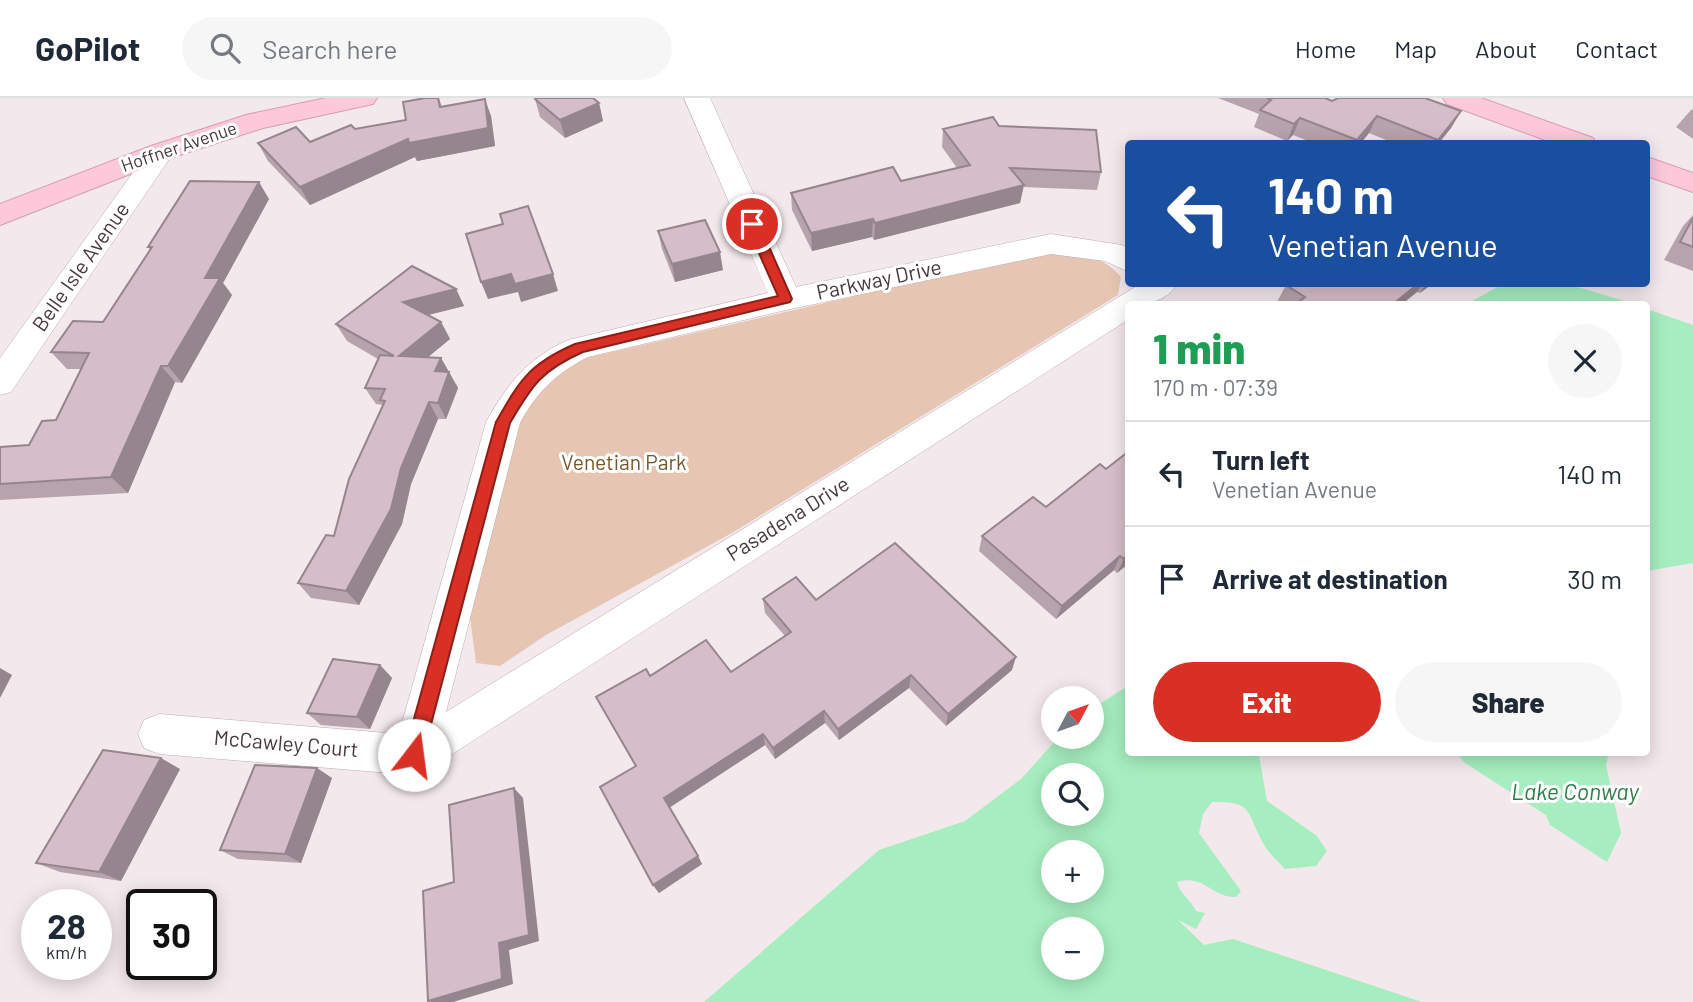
<!DOCTYPE html>
<html lang="en">
<head>
<meta charset="utf-8">
<style>
  :root { --surface:#fff; --page:#f6f6f7; --text:#1f2937; --muted:#747a83; --line:#e0e1e3; --accent:#d93025 }
  body { margin:0; font-family:Barlow,sans-serif; background:var(--page); color:var(--text); height:100vh; display:flex; flex-direction:column; font-size:26px; white-space:nowrap }
  * { box-sizing:border-box; margin:0 }
  p { font-size:23px; color:var(--muted) }
  .icon { flex:none; width:38px; height:38px; fill:none; stroke:currentColor; stroke-width:2; stroke-linecap:round; stroke-linejoin:round }
  .map { position:relative; flex:1; overflow:hidden }
  .panel { position:absolute; left:1125px; top:203px; width:525px; height:455px; display:flex; flex-direction:column; background:var(--surface); border-radius:7px; box-shadow:0 4px 18px #0003 }
  .panel>* { flex:none }
  .hud { position:absolute; left:1125px; top:42px; width:525px; height:147px; border-radius:7px; box-shadow:0 4px 18px #0003; background:#1a4fa0; color:#fff; overflow:hidden }
  .needle { width:46px; rotate:49deg }
  .controls { position:absolute; left:1041px; top:588px; display:grid; gap:14px }
  .controls a { display:grid; place-items:center; width:63px; height:63px; border-radius:50%; background:var(--surface); box-shadow:0 4px 18px #0003; font-size:35px }
  .speed { position:absolute; left:21px; top:791px; display:flex; gap:14px; font-size:35px; font-weight:700; text-align:center }
  .speed>* { display:grid; place-content:center; width:91px; height:91px; border-radius:50%; background:var(--surface); box-shadow:0 4px 18px #0003; line-height:1 }
  .speed small { font-size:18px; font-weight:400 }
  .speed .limit { border:4px solid #111; border-radius:10px; background:#fff; color:#111 }
  .pin { position:absolute; display:grid; place-items:center; width:60px; height:60px; color:#fff; margin:-30px; border:4px solid #fff; border-radius:50%; box-shadow:0 2px 7px #0007 }
  .me { position:absolute; width:77px; margin:-38px; rotate:15deg; stroke-linejoin:round; filter:drop-shadow(0 0 5px #0008) }
  .turn { display:flex; align-items:center; gap:24px; height:147px; padding:0 28px; font-size:32px }
  .turn .icon { width:91px; height:91px; stroke-width:2.5 }
  .turn b { display:block; font-size:49px; line-height:60px }
  .round { display:grid; place-items:center; flex:none; width:74px; height:74px; border-radius:37px; background:var(--page) }
  .head { display:flex; align-items:center; justify-content:space-between; height:119px; padding:0 28px }
  h1 { font-size:42px; font-weight:800; line-height:52px; color:#1e9e55 }
  .action { display:flex; gap:14px; margin-top:auto; padding:14px 28px }
  .action a { flex:1; height:80px; border-radius:42px; background:var(--accent); color:#fff; font-size:28px; font-weight:800; line-height:80px; text-align:center }
  .action a+a { background:var(--page); color:var(--text) }
  ul { padding:0; list-style:none }
  li { display:flex; align-items:center; gap:21px; height:105px; padding:0 28px; border-top:2px solid var(--line) }
  li div { flex:1 }
  li b { display:block; font-size:26px }
  li em { font-style:normal }
  header { display:flex; align-items:center; gap:42px; box-sizing:border-box; height:98px; padding:0 35px; background:var(--surface); border-bottom:2px solid var(--line) }
  header strong { font-size:33px }
  nav { display:flex; gap:38px; margin-inline-start:auto; font-size:24px }
  .search { width:490px; height:63px; background:var(--page); display:flex; align-items:center; gap:18px; box-sizing:border-box; padding:0 24px; border-radius:38px; color:var(--muted); font-size:26px }
  .map>svg:first-child { display:block }
  .green { fill:#e6c6b2 }
  .water { fill:#a6eebf; fill-rule:evenodd }
  .lines { fill:none; stroke-linecap:round; stroke-linejoin:round }
  .street-casing { stroke:#bfabb3; stroke-width:1 }
  .secondary-casing { stroke:#d89db0; stroke-width:2 }
  .street { fill:#fff; fill-rule:evenodd }
  .secondary { fill:#fdc8d9; fill-rule:evenodd }
  .wall { fill:#b7a3ac }
  .shaded-wall { fill:#95858c }
  .building { fill:#d5bec8; stroke:#95858c; stroke-width:2 }
  .route { fill:#d93025; stroke:#8d1f18; stroke-width:2 }
  .labels { text-anchor:middle; stroke-width:6; stroke-linejoin:round; paint-order:stroke }
  .far-street-label { font-size:18px; fill:#47373e; stroke:#fff }
  .street-label { font-size:21px; fill:#47373e; stroke:#fff }
  .park-label { font-size:21px; fill:#77552b; stroke:#fff }
  .water-label { font-size:23px; font-style:italic; fill:#298048; stroke:#fff }
</style>
</head>
<body>
<header>
<strong>GoPilot</strong>
<div class="search"><svg class="icon" aria-label="search" viewBox="0 0 24 24"><circle cx="10" cy="10" r="6"/><path d="M15 15l6 6"/></svg>Search here</div>
<nav><a>Home</a><a>Map</a><a>About</a><a>Contact</a></nav>
</header>
<div class="map">
<svg width="1693" height="904" viewBox="0 0 1693 904">
  <rect width="100%" height="100%" fill="#f3e8ec"/>
  <path class="green" d="M1041 155C1074 157 1098 152 1121 179L1118 197 732 435 546 537 500 568 476 565 468 504 520 319 560 266Z"/>
  <g class="water">
    <path d="M1503 186H1567L1635 206H1467Z"/>
    <path d="M1647 211 1693 227V465L1647 473Z"/>
    <path d="M1129 587V654L1268 655 1259 657 1267 703 1317 738 1327 753 1316 768 1285 771C1278 763 1268 755 1263 745 1246 714 1254 703 1212 704L1203 716 1199 735 1241 793 1236 799C1212 800 1204 776 1177 784 1179 795 1191 802 1196 813L1205 815 1196 831 1178 822 1204 847 1233 841 1422 904H704L879 752 965 723 1021 681 1059 639H1092V611ZM1054 677H1092V716H1054ZM1054 754H1092V793H1054ZM1054 831H1092V870H1054Z"/>
    <path d="M1456 655H1609L1606 667 1621 735 1607 764 1550 727 1546 717 1465 665Z"/>
  </g>
  <g class="lines">
    <g class="street-casing">
      <g id="street">
        <path d="M684 0H710L796 189 1051 136 1122 147 1129 151V174L1105 163 1051 156 786 212 588 259C556 275 537 294 520 325L446 614 1140 186H1177C1166 204 1148 206 1129 206V221L429 671 414 677 159 656 144 650 138 636 144 622 159 616 399 636 486 324C507 286 528 260 568 242L768 195Z"/>
        <path d="M161 46 170 48 174 54 11 294 0 297V260L152 48Z"/>
      </g>
    </g>
    <g class="secondary-casing">
      <g id="secondary">
        <path d="M326 0H377L373 6 263 30 171 60 0 127V106L151 48 246 17Z"/>
        <path d="M1443 0H1481L1593 40 1596 46H1556L1447 6Z"/>
        <path d="M1647 59 1693 75V94L1647 78Z"/>
      </g>
    </g>
    <use href="#street" class="street"/>
    <use href="#secondary" class="secondary"/>
  </g>
  <g class="wall">
    <path d="M439 0 442 9 491 18 495 48 417 63 415 59 310 107 268 63 258 45 310 44 355 31 406 22Z"/>
    <path d="M1218 0H1330L1328 1 1332 3 1461 13 1451 30 1438 46H1396L1369 35 1360 46H1316L1293 37 1287 43 1254 29 1259 16Z"/>
    <path d="M535 1 599 5 603 23 565 40 540 19Z"/>
    <path d="M1693 11V41L1676 29 1691 12Z"/>
    <path d="M999 28 1101 74 1097 92 1023 89 1020 105 874 142 872 139 812 153 792 112 791 95 901 83 957 70 942 49 943 31Z"/>
    <path d="M269 101 223 185 232 197 182 285 175 284 128 395 0 402V349L29 347 56 322 81 271H67L51 254 103 224 150 152 148 149Z"/>
    <path d="M1693 117V173L1664 162 1683 128Z"/>
    <path d="M658 133 723 172 675 184 662 151Z"/>
    <path d="M1288 186H1432L1420 195 1417 194 1402 206H1280L1277 204 1286 187Z"/>
    <path d="M456 191 464 208 428 217 441 224 450 241 427 259 441 260 458 290 446 321H438L411 386 402 426 359 507 311 500 298 485 334 438 383 307 376 306 365 290 378 261 347 243 336 226Z"/>
    <path d="M1100 366 1129 465 1117 475 1114 472 1056 521 979 453 982 438 1046 409Z"/>
    <path d="M763 501 816 502 1012 572 946 628 909 590 839 642 825 625 775 661 765 647 670 709 702 766 659 795 653 787 635 668 650 578 731 574 785 538 765 515Z"/>
    <path d="M380 567 392 580 370 631 321 627 307 615Z"/>
    <path d="M180 671 121 783 60 774 36 765Z"/>
    <path d="M332 680 301 765 238 761 220 752Z"/>
  </g>
  <g class="shaded-wall">
    <path d="M485 1 491 18 495 48 417 63 415 59 310 107 300 89Z"/>
    <path d="M599 5 603 23 565 40 560 22Z"/>
    <path d="M1461 13 1451 30 1438 46H1436Z"/>
    <path d="M1377 18 1369 35 1360 46H1356Z"/>
    <path d="M1300 20 1293 37 1287 43 1294 26Z"/>
    <path d="M259 84 269 101 223 185 232 197 182 285 168 268 205 180Z"/>
    <path d="M1024 87 1020 105 874 142 875 125Z"/>
    <path d="M873 121 872 139 812 153 811 135Z"/>
    <path d="M720 154 723 172 675 184 672 166Z"/>
    <path d="M511 176H553L558 193 521 204 518 194 488 201 481 184Z"/>
    <path d="M1418 186H1422L1417 194 1402 206H1393Z"/>
    <path d="M1426 186H1432L1420 195Z"/>
    <path d="M456 191 464 208 412 221 403 204Z"/>
    <path d="M441 224 450 241 409 275 399 258Z"/>
    <path d="M441 260 458 290 446 321 438 305 435 273Z"/>
    <path d="M161 268 175 284 128 395 111 379Z"/>
    <path d="M429 304 438 321 411 386 402 426 359 507 346 493Z"/>
    <path d="M1129 456V465L1117 475 1124 461Z"/>
    <path d="M1120 458 1114 472 1056 521 1062 508Z"/>
    <path d="M1016 559 1012 572 946 628 948 616Z"/>
    <path d="M380 567 392 580 370 631 357 619Z"/>
    <path d="M0 570 12 577 0 600Z"/>
    <path d="M911 577 909 590 839 642 838 631Z"/>
    <path d="M824 613 825 625 775 661 773 650Z"/>
    <path d="M763 636 765 647 669 710 664 700Z"/>
    <path d="M161 660 180 671 121 783 99 774Z"/>
    <path d="M317 670 332 680 301 765 285 756Z"/>
    <path d="M514 690 523 700 539 843 509 852 513 886 453 904H432L428 903 499 845Z"/>
    <path d="M698 758 702 766 659 795 653 787Z"/>
  </g>
  <g class="building">
    <path d="M425 0H438L440 9 485 1 488 30 409 45 408 41 300 89 258 45 296 29 310 44 351 27 355 31 406 22 403 4Z"/>
    <path d="M537 0H593L599 5 560 22 535 1Z"/>
    <path d="M1267 0H1325L1332 3 1338 0H1425L1461 13 1438 42 1377 18 1357 42 1300 20 1294 26 1260 12 1271 2Z"/>
    <path d="M993 19 999 28 1096 32 1101 74 1010 70 1024 87 875 125 873 121 811 135 791 95 893 69 901 83 970 67 943 31Z"/>
    <path d="M190 83 259 84 205 180H220L168 268H161L111 379 0 386V349L29 347 42 323 56 322 89 255 51 254 73 223 103 224 152 149H148Z"/>
    <path d="M528 108 553 176 515 186 511 176 481 184 466 136 503 126 500 116Z"/>
    <path d="M1693 120V149L1680 144Z"/>
    <path d="M705 122 720 154 672 166 658 133Z"/>
    <path d="M412 168 456 191 403 204 441 224 399 258 441 260 435 273 449 274 438 305 429 304 401 370 391 411 346 493 298 485 326 437 334 438 349 381 385 303 380 302 385 291 365 290 380 257 394 258 336 226Z"/>
    <path d="M1288 186H1418L1393 206H1296L1305 199 1286 187Z"/>
    <path d="M1129 353V456L1124 461 1120 458 1062 508 982 438 1033 399 1046 409 1100 366 1106 371Z"/>
    <path d="M895 445 1016 559 948 616 911 577 838 631 824 613 773 650 763 636 664 700 698 758 653 787 600 689 636 668 596 599 646 571 650 578 706 542 731 574 791 534 763 501 796 479 816 502Z"/>
    <path d="M333 561 380 567 357 619 307 615Z"/>
    <path d="M103 652 161 660 99 774 36 765Z"/>
    <path d="M255 667 317 670 285 756 220 752Z"/>
    <path d="M514 690 529 837 499 845 502 881 428 903 423 793 454 784 449 707Z"/>
  </g>
  <path class="route" d="M752 122 759 126 792 201 790 204 583 254C542 272 532 287 510 325L423 657 420 663 414 665 407 663 404 657 496 324C520 282 529 266 575 246L778 198 746 126Z"/>
  <g class="labels">
    <g class="far-street-label">
      <text transform="translate(179 49) rotate(-19)" y="6">Hoffner Avenue</text>
    </g>
    <g class="street-label">
      <text transform="translate(81 169) rotate(-55)" y="7">Belle Isle Avenue</text>
      <text transform="translate(879 182) rotate(-12)" y="7">Parkway Drive</text>
      <text transform="translate(788 421) rotate(-32)" y="7">Pasadena Drive</text>
      <text transform="translate(286 646) rotate(5)" y="7">McCawley Court</text>
    </g>
    <g class="park-label">
      <text x="624" y="372">Venetian Park</text>
    </g>
    <g class="water-label">
      <text x="1575" y="702">Lake Conway</text>
    </g>
  </g>
</svg>
<div class="controls">
<a><svg class="needle" viewBox="-14 -14 28 28"><path d="M0-13l5 13h-10z" fill="#e53935"/><path d="M0 13l5-13h-10z" fill="#747a83"/></svg></a>
<a><svg class="icon" aria-label="search" viewBox="0 0 24 24"><circle cx="10" cy="10" r="6"/><path d="M15 15l6 6"/></svg></a>
<a>+</a>
<a>−</a>
</div>
<div class="speed"><div>28<small>km/h</small></div><div class="limit">30</div></div>
<div class="pin" style="left:752px;top:126px;background:#d93025"><svg class="icon" aria-label="arrive" viewBox="0 0 24 24"><path d="M6 21V4h12l-3 4 3 4H6"/></svg></div>
<svg class="me" style="left:414px;top:657px" viewBox="-20 -20 40 40"><circle r="19" fill="#fff"/><path d="M0-13L10 11 0 6-10 11z" fill="#d93025"/></svg>
<div class="hud">
<div class="turn"><svg class="icon" aria-label="left" viewBox="0 0 24 24"><path d="M17 20v-9H6M10 6l-5 5 5 5"/></svg><div><b>140 m</b>Venetian Avenue</div></div>
</div>
<section class="panel">
<div class="head"><div><h1>1 min</h1><p>170 m · 07:39</p></div><a class="round"><svg class="icon" aria-label="close" viewBox="0 0 24 24"><path d="M6 6l12 12M18 6L6 18"/></svg></a></div>
<ul>
<li><svg class="icon" aria-label="left" viewBox="0 0 24 24"><path d="M17 20v-9H6M10 6l-5 5 5 5"/></svg><div><b>Turn left</b><p>Venetian Avenue</p></div><em>140 m</em></li>
<li><svg class="icon" aria-label="arrive" viewBox="0 0 24 24"><path d="M6 21V4h12l-3 4 3 4H6"/></svg><div><b>Arrive at destination</b></div><em>30 m</em></li>
</ul>
<div class="action"><a>Exit</a><a>Share</a></div>
</section>
</div>
</body>
</html>
